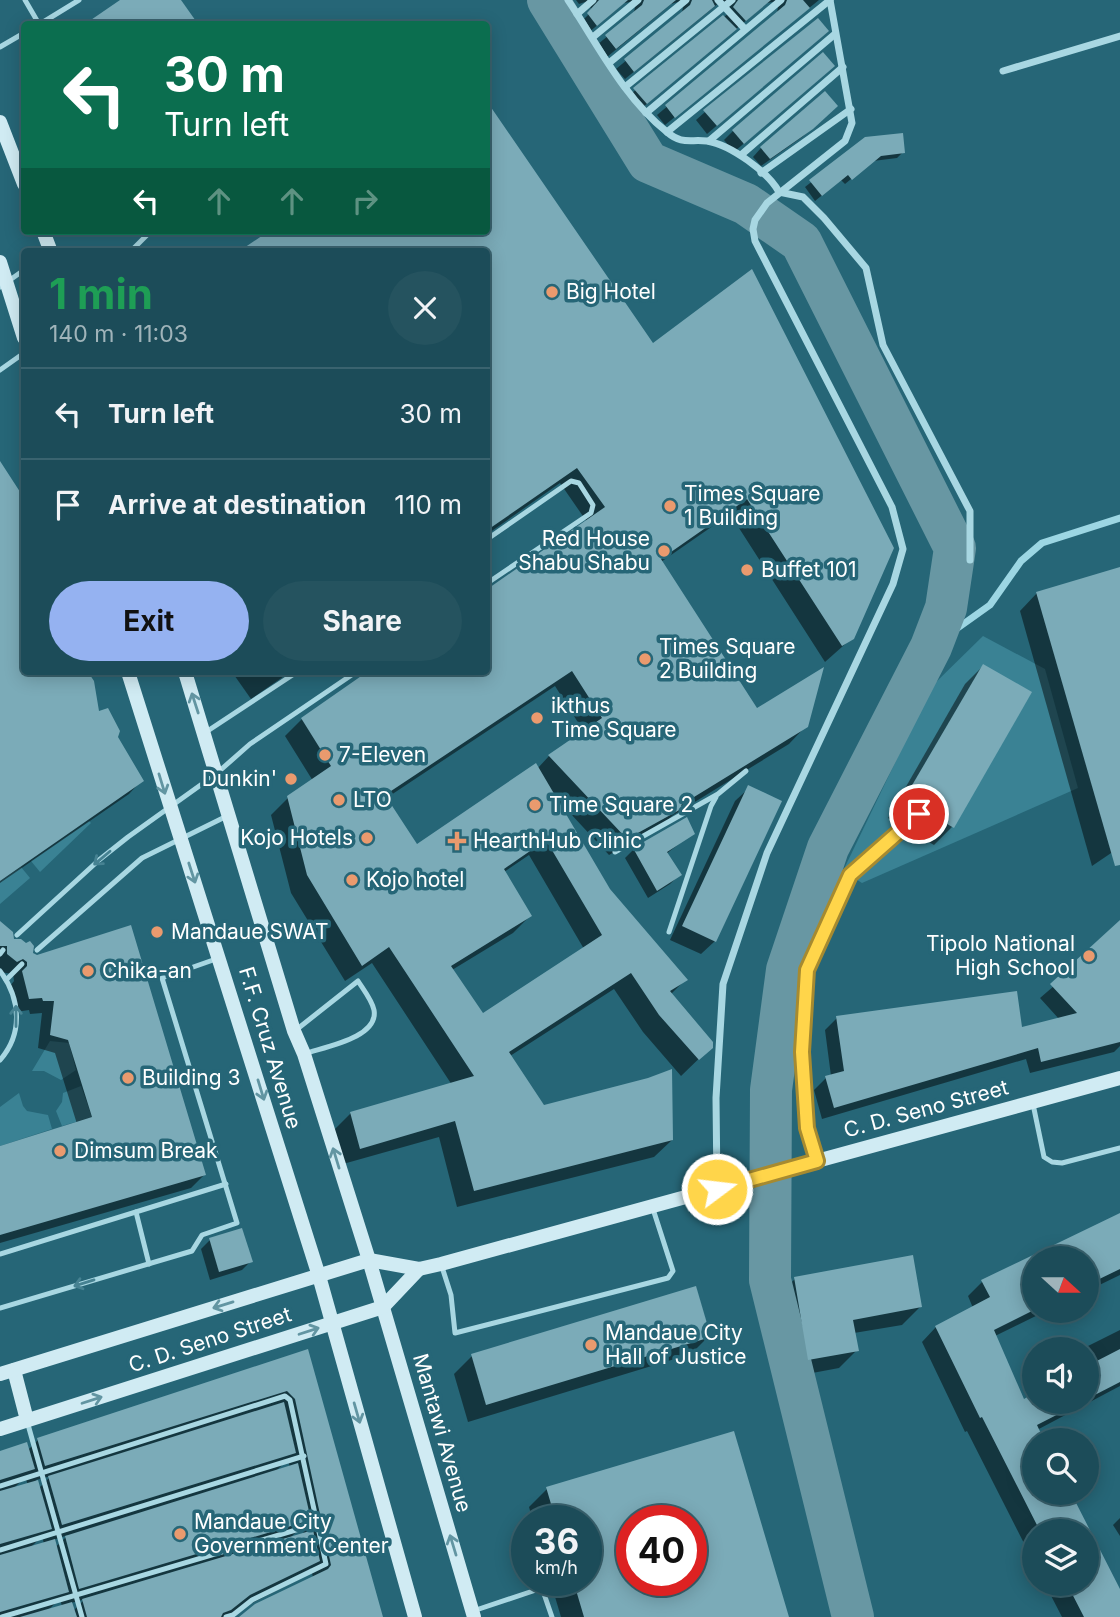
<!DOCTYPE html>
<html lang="en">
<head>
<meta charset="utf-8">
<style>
  :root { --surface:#1c4c59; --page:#25535f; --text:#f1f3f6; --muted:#a0b4ba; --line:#3a636f; --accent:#95b2f1 }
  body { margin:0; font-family:Inter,sans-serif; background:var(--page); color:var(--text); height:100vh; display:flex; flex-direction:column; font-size:26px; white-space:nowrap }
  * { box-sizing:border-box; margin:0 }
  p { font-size:23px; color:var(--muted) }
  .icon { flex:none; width:38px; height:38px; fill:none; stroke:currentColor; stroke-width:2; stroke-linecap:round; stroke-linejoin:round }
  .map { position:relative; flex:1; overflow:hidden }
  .drawer { position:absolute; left:21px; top:248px; width:469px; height:427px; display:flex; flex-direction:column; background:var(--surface); border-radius:7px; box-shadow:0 4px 18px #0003,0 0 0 2px var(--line) }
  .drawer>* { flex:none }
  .banner { position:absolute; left:21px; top:21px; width:469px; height:214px; border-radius:7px; box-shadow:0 4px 18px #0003,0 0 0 2px var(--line); background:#0b6e4f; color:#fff; overflow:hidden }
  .needle { width:46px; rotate:111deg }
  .buttons { position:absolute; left:1022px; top:1246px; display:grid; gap:14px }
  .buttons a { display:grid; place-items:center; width:77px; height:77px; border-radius:50%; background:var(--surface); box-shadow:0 4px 18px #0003,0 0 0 2px var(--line); font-size:35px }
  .speed { position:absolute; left:511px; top:1505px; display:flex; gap:14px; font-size:35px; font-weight:700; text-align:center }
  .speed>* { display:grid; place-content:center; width:91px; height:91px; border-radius:50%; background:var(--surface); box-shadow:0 4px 18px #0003,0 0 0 2px var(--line); line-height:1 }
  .speed small { font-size:18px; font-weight:400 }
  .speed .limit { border:10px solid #d22; background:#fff; color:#111 }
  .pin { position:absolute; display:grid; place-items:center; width:60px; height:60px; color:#fff; margin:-30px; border:4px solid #fff; border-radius:50%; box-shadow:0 2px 7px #0007 }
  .me { position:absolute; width:77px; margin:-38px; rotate:75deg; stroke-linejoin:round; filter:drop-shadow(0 0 5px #0008) }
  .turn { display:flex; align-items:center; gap:24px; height:147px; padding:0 28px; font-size:32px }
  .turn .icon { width:91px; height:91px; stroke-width:2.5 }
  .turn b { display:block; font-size:49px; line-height:60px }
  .lanes { display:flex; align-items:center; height:66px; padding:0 28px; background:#0003; justify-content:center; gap:35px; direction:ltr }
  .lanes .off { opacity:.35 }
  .round { display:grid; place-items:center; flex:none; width:74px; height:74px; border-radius:37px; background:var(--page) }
  .head { display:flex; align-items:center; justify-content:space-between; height:119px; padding:0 28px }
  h1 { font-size:42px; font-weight:700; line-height:52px; color:#1e9e55 }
  .cta { display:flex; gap:14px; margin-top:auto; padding:14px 28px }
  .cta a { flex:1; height:80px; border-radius:42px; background:var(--accent); color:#111; font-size:28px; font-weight:700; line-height:80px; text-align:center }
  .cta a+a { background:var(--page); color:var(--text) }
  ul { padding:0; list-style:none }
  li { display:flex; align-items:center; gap:21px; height:91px; padding:0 28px; border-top:2px solid var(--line) }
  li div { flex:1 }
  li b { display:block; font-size:26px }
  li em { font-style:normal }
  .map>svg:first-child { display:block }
  .green { fill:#3a8294 }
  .shadow { fill:#0007; fill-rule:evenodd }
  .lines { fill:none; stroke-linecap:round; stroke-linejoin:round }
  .stream { stroke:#9cd6e3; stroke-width:7 }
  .river { stroke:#6897a3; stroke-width:42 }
  .building { fill:#7babb8; fill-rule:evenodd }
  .lane { stroke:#a8d7e2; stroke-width:5 }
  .street { stroke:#a8d7e2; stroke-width:7 }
  .secondary { stroke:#d0ebf3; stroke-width:14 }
  .oneway { stroke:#6295a2 }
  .oneway2 { stroke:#468292 }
  .route-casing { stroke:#a68a30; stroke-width:18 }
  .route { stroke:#ffd54a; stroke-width:12 }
  .poi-dot { fill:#ea9a6e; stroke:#266677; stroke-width:2.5 }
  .labels { text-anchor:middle; stroke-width:7; stroke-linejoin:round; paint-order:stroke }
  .poi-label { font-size:21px; fill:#fff; stroke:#266677; text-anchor:start }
  .street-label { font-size:21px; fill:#fff; stroke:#266677 }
</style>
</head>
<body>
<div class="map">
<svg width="1120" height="1617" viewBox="0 0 1120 1617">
  <rect width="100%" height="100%" fill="#266677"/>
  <g class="green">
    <path d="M983 636 1045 669 1078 788 862 883 843 871 932 686Z"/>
    <path d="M89 821 91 823 40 872 31 861Z"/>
    <path d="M21 867 30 878 0 904V881Z"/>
    <path d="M50 1041 69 1043 76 1070 61 1080 44 1071H32Z"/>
    <path d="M81 1086 92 1117 62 1126 56 1111 62 1102 63 1093Z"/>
    <path d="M19 1093 23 1106 27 1111 48 1115 52 1129 0 1146V1107Z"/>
  </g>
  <g class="shadow">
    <path d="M123 0H179L195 24H89Z"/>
    <path d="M576 0H819L665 125 657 115 777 14 778 6 773 2 767 3 637 112 626 98 730 12 720 2 625 79 616 69 682 14 683 6 678 2 671 4 607 57 597 45 634 14 635 6 630 2 624 3 588 33 580 23 589 14 591 8 585 2 579 4Z"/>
    <path d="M818 39 707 134 696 120 705 112Z"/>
    <path d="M823 75 734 152 724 140 733 131Z"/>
    <path d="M486 103 852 638 825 662 730 514 661 562 757 711 806 726 789 744 672 816 664 824 609 855 556 798 609 890 685 980 671 994 711 1047 681 1076 643 1032 614 989 510 1056 543 1107 672 1140 654 1157 457 1207 439 1137 343 1164 334 1130 351 1113 452 1085 372 963 345 981 291 893 271 815 288 798 313 781 285 736 302 719 370 672H486L587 522 560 483 486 535V252H241L272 231H486ZM555 686 584 732 549 756 537 769 417 846 385 799ZM529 855 584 949 482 1015 452 970 513 933 530 916 504 872Z"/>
    <path d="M827 115 802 137 761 166 753 157 761 148Z"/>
    <path d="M866 139 903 152 897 158 873 161 845 184 841 180 815 201 805 187Z"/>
    <path d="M0 465 24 501V672H86L98 713 142 780 129 794 0 883Z"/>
    <path d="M1120 569V847L1092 866 1020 611 1037 593Z"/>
    <path d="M983 666 952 827 934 845 888 818 965 684Z"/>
    <path d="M232 672H290L251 699Z"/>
    <path d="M749 788 715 941 701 954 670 940 735 801Z"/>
    <path d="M687 820 693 833 666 854 679 875 670 884 648 898 625 858 634 849Z"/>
    <path d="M0 926 14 942 30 952 204 1175 191 1188 0 1243V1148L77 1124 55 1053 38 1048 42 1013 30 1014 29 1010 16 1012 10 986 14 981 13 974 0 972Z"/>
    <path d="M1120 929V1046L1114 1052 1030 1073 1026 1059 822 1119 814 1090 826 1078 831 1076 825 1030 837 1018 1021 1029 1059 1019 1040 998Z"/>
    <path d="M1120 1215V1275L1087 1291V1258H1034V1311H1046L995 1336 1023 1401 1034 1395V1402H1087V1349H1082L1120 1330V1386L1037 1430 1042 1440H1034V1493H1069L1120 1593V1617H1062L1045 1584H1087V1531H1034V1563L967 1431 965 1432 922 1342 936 1327 973 1308 968 1296 983 1281Z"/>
    <path d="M210 1240 251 1261 242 1270 210 1280 201 1249Z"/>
    <path d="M795 1279 920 1307 902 1325 854 1333 857 1350 839 1368 791 1377 776 1297Z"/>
    <path d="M709 1336 691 1354 468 1422 454 1374 472 1356Z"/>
    <path d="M306 1351 381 1617H241L313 1578 311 1568 300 1579 224 1617H0V1453L28 1450 38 1440ZM288 1459 290 1468 274 1473ZM51 1476 39 1488 36 1480ZM25 1477 28 1485 13 1489ZM302 1526 304 1535 289 1539ZM68 1535 59 1544 55 1547 53 1540ZM42 1536 44 1544 30 1548ZM60 1599 62 1606 48 1610ZM85 1599 73 1611 71 1603Z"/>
    <path d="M733 1433 787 1617H561L550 1580H586V1521H533L529 1507 547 1489ZM632 1521H691V1580H632Z"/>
    <path d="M1120 1518V1536L1113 1525Z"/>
  </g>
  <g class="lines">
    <path class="stream" d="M931 647 990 605 1021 561 1042 543 1120 518"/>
    <path class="river" d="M548 0 648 162 746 204 801 242 955 548 946 608 931 647 828 848 787 970 771 1090 770 1280 853 1617"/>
  </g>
  <g class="building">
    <path d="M120 0H181L198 24H85Z"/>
    <path d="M599 0H628L597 26 587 13Z"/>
    <path d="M644 0H676L616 49 605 35 642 5Z"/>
    <path d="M692 0H712L715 6 634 72 624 59 690 5Z"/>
    <path d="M738 0H771L746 21 733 7Z"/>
    <path d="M787 0H803L810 8 675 118 665 105 785 5Z"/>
    <path d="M723 15 737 29 647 104 633 88Z"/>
    <path d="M818 18 829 31 717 126 703 110Z"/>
    <path d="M823 52 835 66 744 144 732 130Z"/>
    <path d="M825 91 838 106 813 129 770 159 760 147Z"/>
    <path d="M486 100 653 343 752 269 894 548 854 639 842 646 747 499 661 559 757 708 824 667 808 727 681 805 683 808 627 839 548 755 602 718 572 671 385 795 417 844 536 763 610 889 688 980 670 991 713 1042V1048L699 1060 659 1015 631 973 509 1052 544 1105 648 1078 672 1069 673 1140 474 1191 455 1121 360 1149 350 1112 474 1076 389 947 362 966 307 875 287 796 331 766 301 718 367 672H486V590L605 507 577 468 486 531V252H238L269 231H486ZM546 840 602 935 483 1013 451 966 532 916 504 869Z"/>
    <path d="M903 133 905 153 881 156 852 180 848 175 822 196 809 180 865 137Z"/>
    <path d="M0 461 24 498V672H88L94 681 99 711 108 708 120 731 118 737 144 781 0 881Z"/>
    <path d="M1120 567V865L1115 866 1036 592Z"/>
    <path d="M983 664 1032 692 954 828 904 799Z"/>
    <path d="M748 785 782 801 716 942 682 926Z"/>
    <path d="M687 817 695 834 667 852 682 875 657 891 633 848Z"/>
    <path d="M1120 920V1042L1041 1062 1038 1048 834 1108 825 1076 844 1071 836 1016 1017 991 1022 1027 1077 1013 1050 984Z"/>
    <path d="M0 921 13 932 14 939H21L26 943 30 941 34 946 33 953 37 955 131 925 206 1175 0 1235V1146L92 1117 68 1040 50 1035 54 1001H43L42 998 29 999 22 971 27 966V962L23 959 17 962 7 954V946H0Z"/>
    <path d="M1120 1213V1269L1087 1285V1258H1034V1310L994 1330 1024 1399 1034 1393V1402H1082L1037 1425 1044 1440H1034V1493H1071L1120 1589V1617H1084L1067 1584H1087V1531H1040L982 1417 980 1418 935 1326 990 1297 981 1280Z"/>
    <path d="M242 1228 253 1262 219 1272 209 1238Z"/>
    <path d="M913 1255 922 1307 853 1320 859 1351 808 1360 794 1277Z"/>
    <path d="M696 1286 711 1337 486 1405 471 1354Z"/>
    <path d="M308 1349 383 1617H239L255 1604 328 1569 331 1565 295 1399 287 1391 45 1466 37 1438Z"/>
    <path d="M1120 1349V1382L1087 1399V1366Z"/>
    <path d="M284 1402 296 1453 62 1525 48 1476Z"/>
    <path d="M734 1431 789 1617H584L573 1580H586V1521H556L546 1487ZM632 1521H691V1580H632Z"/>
    <path d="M27 1442 35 1469 0 1480V1451Z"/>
    <path d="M298 1463 311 1520 79 1589 65 1536Z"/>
    <path d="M38 1480 52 1529 0 1544V1491Z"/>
    <path d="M313 1530 320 1561 250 1595 231 1610 223 1613 221 1617H87L82 1599Z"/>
    <path d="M55 1539 69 1592 0 1612V1555Z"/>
    <path d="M72 1602 77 1617H20Z"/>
  </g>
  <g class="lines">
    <g class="lane">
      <path d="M25 0 39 24"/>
      <path d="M40 24 79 0"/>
      <path d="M395 24H397"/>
      <path d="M0 47 24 33"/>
      <path d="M130 252 151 231"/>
      <path d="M0 287 24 270"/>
      <path d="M0 370 24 353"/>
      <path d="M486 540 571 481 579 483 593 505 591 513 486 584"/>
      <path d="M206 732 297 672"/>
      <path d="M615 852 718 794 746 771"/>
      <path d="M850 875 919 814"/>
      <path d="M669 932 711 806 716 797"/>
      <path d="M17 935 99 860 128 837 216 774 250 744 356 672"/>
      <path d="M37 950 142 858 227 816"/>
      <path d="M0 954 3 950"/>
      <path d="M0 971C21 999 23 1034 0 1060"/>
      <path d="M6 980 22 964"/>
      <path d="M296 1030 358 981C363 989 372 1000 374 1010 379 1038 324 1047 304 1054"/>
      <path d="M1033 1104 1044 1157 1052 1162 1062 1163 1120 1148"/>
      <path d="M136 1212 149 1264"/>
      <path d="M0 1254 226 1184"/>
      <path d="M442 1267 451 1295 455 1333 668 1278 673 1271 653 1209"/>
      <path d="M0 1308 192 1251 202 1235 237 1223 162 978 216 959"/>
      <path d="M27 1421 82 1617"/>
      <path d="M0 1486 285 1396 290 1400 326 1564 252 1600 233 1615 226 1617"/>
      <path d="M0 1550 304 1456"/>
      <path d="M473 1611 536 1590 543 1591 552 1617"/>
      <path d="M2 1617 316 1524"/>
    </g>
    <g class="street">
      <path d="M568 0C598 45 624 98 667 132 682 145 690 139 707 141 731 145 768 172 779 192L803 197 824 218 866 268 883 345 970 511V560"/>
      <path d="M718 0 745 29"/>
      <path d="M577 14 593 0"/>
      <path d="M593 37 638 0"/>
      <path d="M609 63 686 0"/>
      <path d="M1003 71 1120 36"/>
      <path d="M625 87 732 0"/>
      <path d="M646 113 781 0"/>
      <path d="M667 132 830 0"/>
      <path d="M709 141 835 34"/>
      <path d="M741 155 843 67"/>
      <path d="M761 173 851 109"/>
      <path d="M817 1161 807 1128 802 1052 807 970 850 875"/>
      <path d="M717 1188 716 1098 723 984 767 853 893 584 903 549 892 507 755 241 753 229 755 220 767 203 845 141 852 123 830 0"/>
    </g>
    <g class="secondary">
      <path d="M0 122 24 184"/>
      <path d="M43 231 51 252"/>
      <path d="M0 262 24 338"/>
      <path d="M128 672 319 1276 415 1617"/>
      <path d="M185 672 294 1031 304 1054 369 1260 474 1617"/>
      <path d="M14 1370 27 1420"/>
      <path d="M0 1374 369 1260 419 1269 441 1264 1120 1078"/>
      <path d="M0 1429 383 1307 419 1269"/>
    </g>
  </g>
  <defs><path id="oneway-shaft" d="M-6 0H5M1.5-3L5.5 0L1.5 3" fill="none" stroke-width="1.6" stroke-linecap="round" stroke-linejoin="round" transform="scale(1.75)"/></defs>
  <g class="oneway">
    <use href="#oneway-shaft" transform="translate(195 703) rotate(-108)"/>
    <use href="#oneway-shaft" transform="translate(162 784) rotate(73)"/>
    <use href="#oneway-shaft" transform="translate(192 873) rotate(72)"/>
    <use href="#oneway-shaft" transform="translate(261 1090) rotate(73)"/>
    <use href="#oneway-shaft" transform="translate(336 1158) rotate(-107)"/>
    <use href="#oneway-shaft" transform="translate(223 1305) rotate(163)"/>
    <use href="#oneway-shaft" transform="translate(309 1331) rotate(-18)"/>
    <use href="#oneway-shaft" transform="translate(92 1400) rotate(-18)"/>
    <use href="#oneway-shaft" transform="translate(357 1413) rotate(74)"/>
    <use href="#oneway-shaft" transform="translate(453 1545) rotate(-107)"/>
  </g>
  <g class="oneway2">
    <use href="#oneway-shaft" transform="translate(102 858) rotate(140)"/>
    <use href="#oneway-shaft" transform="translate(16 1016) rotate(-90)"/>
    <use href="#oneway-shaft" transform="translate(84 1283) rotate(163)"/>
  </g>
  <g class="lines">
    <g class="route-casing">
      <path id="route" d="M717 1189 817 1161 807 1128 802 1052 807 970 850 875 919 814"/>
    </g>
    <use href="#route" class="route"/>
  </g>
  <g class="poi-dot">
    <circle cx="552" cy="292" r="7"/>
    <circle cx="670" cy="506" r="7"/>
    <circle cx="664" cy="551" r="7"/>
    <circle cx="747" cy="570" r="7"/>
    <circle cx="645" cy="659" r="7"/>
    <circle cx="537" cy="718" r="7"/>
    <circle cx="325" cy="755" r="7"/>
    <circle cx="291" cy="779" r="7"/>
    <circle cx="339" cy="800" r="7"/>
    <circle cx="535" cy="805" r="7"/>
    <circle cx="367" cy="838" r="7"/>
    <path d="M453.5 830.5h7v7h7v7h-7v7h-7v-7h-7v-7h7z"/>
    <circle cx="352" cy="880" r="7"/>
    <circle cx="157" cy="932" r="7"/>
    <circle cx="1089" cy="956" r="7"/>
    <circle cx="88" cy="971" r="7"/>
    <circle cx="128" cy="1078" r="7"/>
    <circle cx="60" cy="1151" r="7"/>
    <circle cx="591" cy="1345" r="7"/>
    <circle cx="180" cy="1534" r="7"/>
  </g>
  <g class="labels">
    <g class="poi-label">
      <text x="566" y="299">Big Hotel</text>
      <text x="684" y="501">Times Square<tspan x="684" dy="24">1 Building</tspan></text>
      <text x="650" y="546" text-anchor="end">Red House<tspan x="650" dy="24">Shabu Shabu</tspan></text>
      <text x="761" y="577">Buffet 101</text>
      <text x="659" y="654">Times Square<tspan x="659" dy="24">2 Building</tspan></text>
      <text x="551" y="713">ikthus<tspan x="551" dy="24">Time Square</tspan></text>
      <text x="339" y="762">7-Eleven</text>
      <text x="277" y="786" text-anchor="end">Dunkin'</text>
      <text x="353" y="807">LTO</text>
      <text x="549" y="812">Time Square 2</text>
      <text x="353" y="845" text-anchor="end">Kojo Hotels</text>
      <text x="473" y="848">HearthHub Clinic</text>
      <text x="366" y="887">Kojo hotel</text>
      <text x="171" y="939">Mandaue SWAT</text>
      <text x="1075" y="951" text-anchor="end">Tipolo National<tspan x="1075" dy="24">High School</tspan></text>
      <text x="102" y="978">Chika-an</text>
      <text x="142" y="1085">Building 3</text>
      <text x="74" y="1158">Dimsum Break</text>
      <text x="605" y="1340">Mandaue City<tspan x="605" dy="24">Hall of Justice</tspan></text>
      <text x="194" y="1529">Mandaue City<tspan x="194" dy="24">Government Center</tspan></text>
    </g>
    <g class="street-label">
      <text transform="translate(270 1048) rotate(73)" y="7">F.F. Cruz Avenue</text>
      <text transform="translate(926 1109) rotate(-15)" y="7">C. D. Seno Street</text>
      <text transform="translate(210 1340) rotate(-18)" y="7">C. D. Seno Street</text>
      <text transform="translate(442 1433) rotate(74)" y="7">Mantawi Avenue</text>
    </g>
  </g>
</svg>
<div class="buttons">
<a><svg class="needle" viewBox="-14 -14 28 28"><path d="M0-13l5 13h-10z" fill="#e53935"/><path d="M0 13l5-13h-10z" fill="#a0b4ba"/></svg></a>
<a><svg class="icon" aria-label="sound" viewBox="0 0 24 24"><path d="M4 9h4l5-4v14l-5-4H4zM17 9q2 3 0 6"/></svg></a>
<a><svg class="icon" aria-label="search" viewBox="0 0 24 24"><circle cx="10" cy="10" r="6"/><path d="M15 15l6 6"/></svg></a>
<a><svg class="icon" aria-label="layers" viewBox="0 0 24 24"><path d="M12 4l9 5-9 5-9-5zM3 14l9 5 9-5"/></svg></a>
</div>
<div class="speed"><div>36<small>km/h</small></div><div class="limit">40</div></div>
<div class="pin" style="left:919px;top:814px;background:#d93025"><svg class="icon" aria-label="arrive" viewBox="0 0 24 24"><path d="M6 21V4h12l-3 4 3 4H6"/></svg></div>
<svg class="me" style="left:717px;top:1189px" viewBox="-20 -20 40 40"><circle r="17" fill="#ffd54a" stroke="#fff" stroke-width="3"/><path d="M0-11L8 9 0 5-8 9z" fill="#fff"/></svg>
<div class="banner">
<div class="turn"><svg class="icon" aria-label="left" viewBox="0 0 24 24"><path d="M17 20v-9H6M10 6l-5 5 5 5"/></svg><div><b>30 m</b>Turn left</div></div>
<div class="lanes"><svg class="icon" aria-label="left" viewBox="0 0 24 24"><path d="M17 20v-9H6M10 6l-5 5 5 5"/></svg><svg class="icon off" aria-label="ahead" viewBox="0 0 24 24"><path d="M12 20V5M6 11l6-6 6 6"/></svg><svg class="icon off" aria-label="ahead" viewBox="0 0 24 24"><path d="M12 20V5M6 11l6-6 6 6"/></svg><svg class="icon off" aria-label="right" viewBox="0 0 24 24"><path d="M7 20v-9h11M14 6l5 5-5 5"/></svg></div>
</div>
<section class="drawer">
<div class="head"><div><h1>1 min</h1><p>140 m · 11:03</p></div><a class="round"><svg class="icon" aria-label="close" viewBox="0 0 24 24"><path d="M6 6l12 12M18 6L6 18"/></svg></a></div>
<ul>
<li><svg class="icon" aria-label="left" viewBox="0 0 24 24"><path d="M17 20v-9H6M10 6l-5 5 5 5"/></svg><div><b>Turn left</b></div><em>30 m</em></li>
<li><svg class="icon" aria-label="arrive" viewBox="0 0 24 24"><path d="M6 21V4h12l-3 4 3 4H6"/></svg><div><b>Arrive at destination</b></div><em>110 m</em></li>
</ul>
<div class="cta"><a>Exit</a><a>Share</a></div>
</section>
</div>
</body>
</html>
